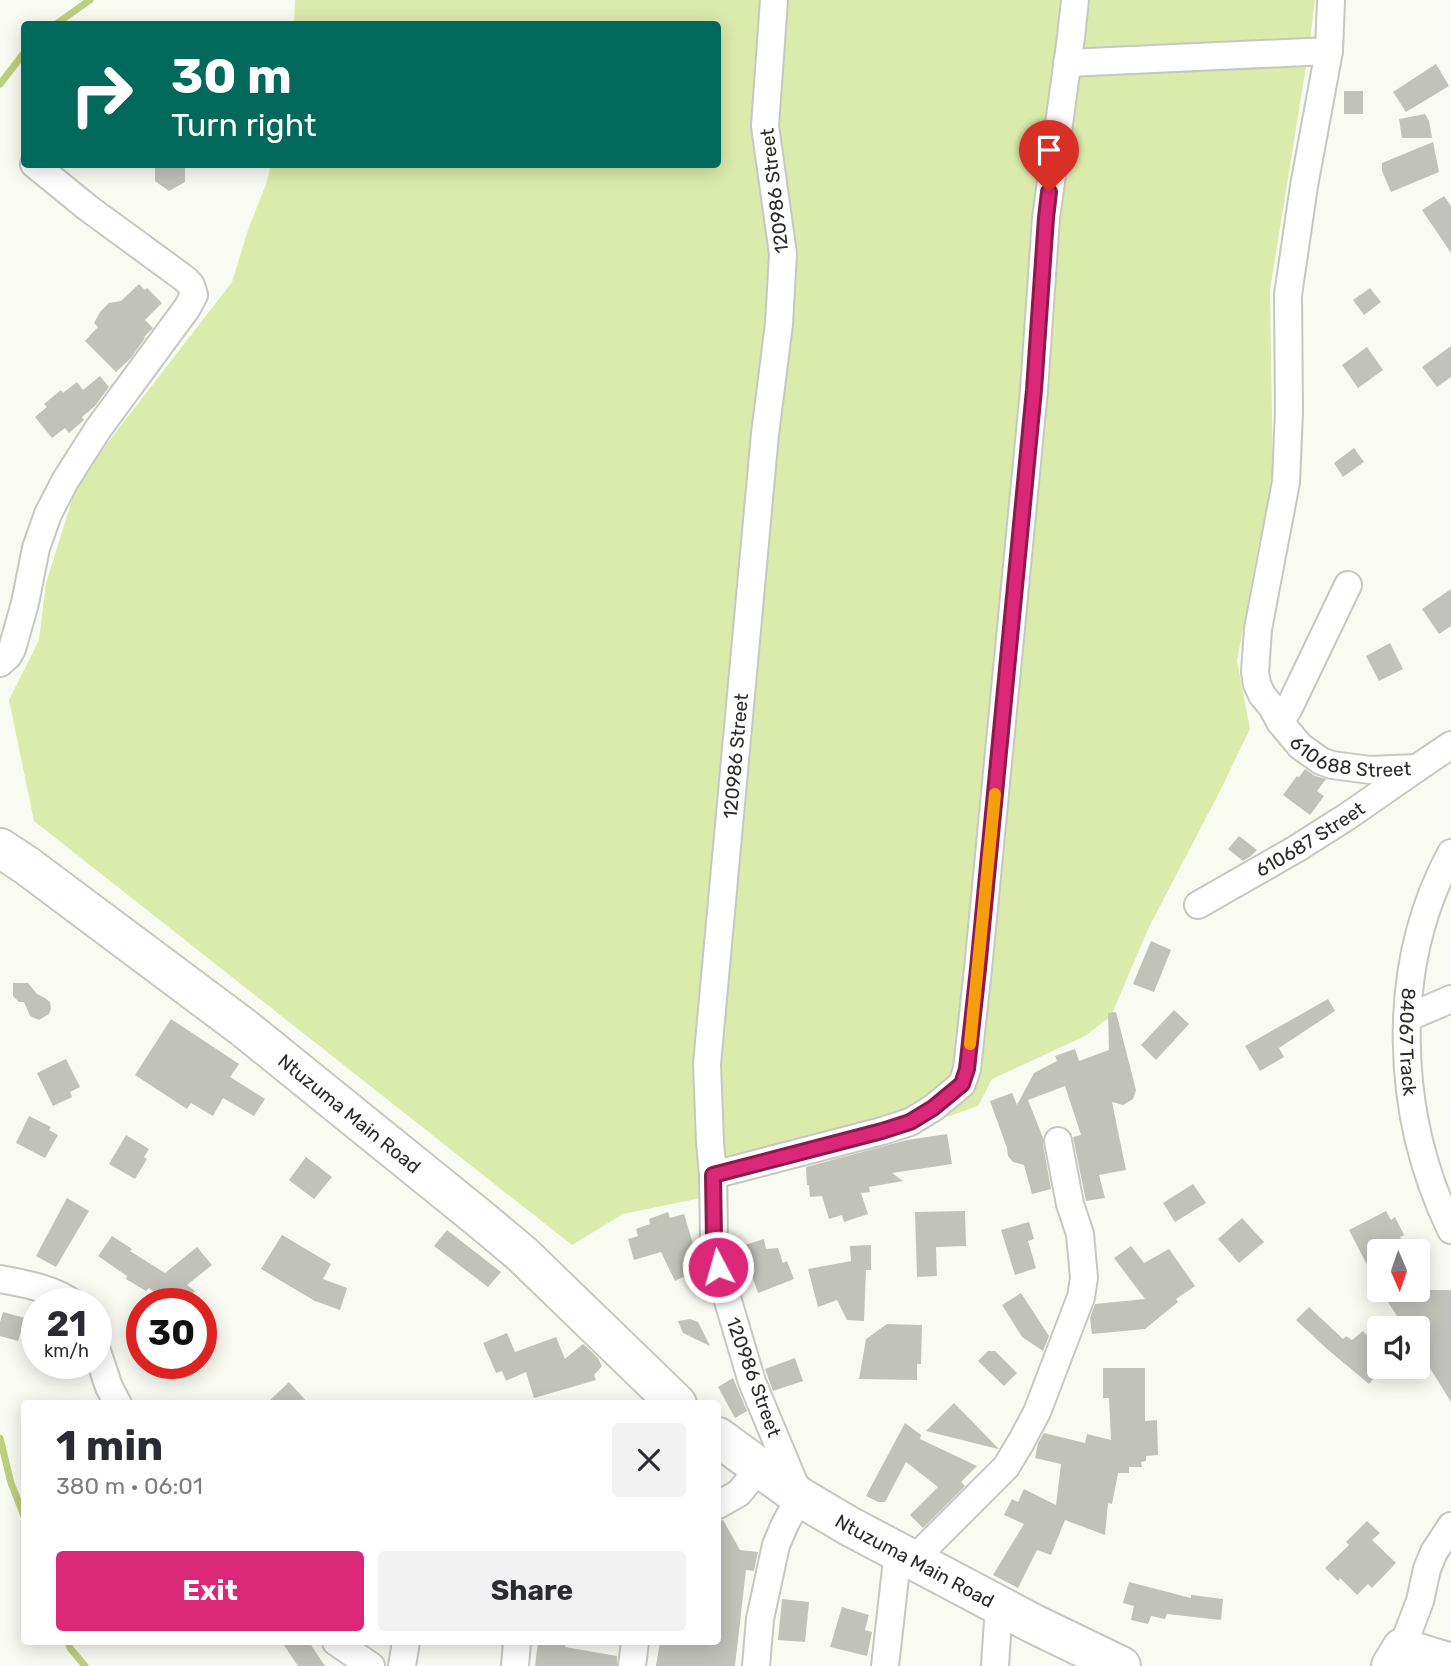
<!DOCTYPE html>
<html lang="en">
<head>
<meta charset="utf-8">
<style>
  :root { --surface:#fff; --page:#f2f2f3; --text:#2b2b33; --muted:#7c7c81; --accent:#db2777 }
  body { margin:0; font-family:Rubik,sans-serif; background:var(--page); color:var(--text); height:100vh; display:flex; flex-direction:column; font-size:26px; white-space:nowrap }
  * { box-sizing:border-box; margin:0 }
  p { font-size:23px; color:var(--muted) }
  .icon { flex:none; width:38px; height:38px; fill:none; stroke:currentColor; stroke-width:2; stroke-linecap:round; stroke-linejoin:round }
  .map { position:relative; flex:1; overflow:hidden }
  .panel { position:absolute; left:21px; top:1400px; width:700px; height:245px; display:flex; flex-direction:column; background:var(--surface); border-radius:7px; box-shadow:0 4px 18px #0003 }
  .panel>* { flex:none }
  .guide { position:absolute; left:21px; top:21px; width:700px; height:147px; border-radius:7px; box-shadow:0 4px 18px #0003; background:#00695c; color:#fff; overflow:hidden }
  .needle { width:46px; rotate:178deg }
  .tools { position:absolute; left:1367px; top:1239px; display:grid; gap:14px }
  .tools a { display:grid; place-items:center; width:63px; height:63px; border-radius:7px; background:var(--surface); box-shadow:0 4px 18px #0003; font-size:35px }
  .speed { position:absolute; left:21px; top:1288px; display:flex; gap:14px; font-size:35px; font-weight:700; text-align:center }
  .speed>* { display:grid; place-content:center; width:91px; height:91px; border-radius:50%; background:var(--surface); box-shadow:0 4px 18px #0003; line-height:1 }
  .speed small { font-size:18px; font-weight:400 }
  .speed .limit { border:10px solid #d22; background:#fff; color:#111 }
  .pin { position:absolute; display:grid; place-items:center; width:60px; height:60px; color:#fff; margin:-72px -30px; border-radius:50% 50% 50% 0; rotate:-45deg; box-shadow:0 0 7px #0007 }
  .pin .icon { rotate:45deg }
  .me { position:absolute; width:77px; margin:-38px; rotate:354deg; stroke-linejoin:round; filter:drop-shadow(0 0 5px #0008) }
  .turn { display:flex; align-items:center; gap:24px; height:147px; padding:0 35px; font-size:32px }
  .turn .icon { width:91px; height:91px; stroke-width:2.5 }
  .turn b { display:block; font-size:49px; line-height:60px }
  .round { display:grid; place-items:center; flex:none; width:74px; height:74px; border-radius:7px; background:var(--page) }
  .headline { display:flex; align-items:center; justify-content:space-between; height:119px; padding:0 35px }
  h1 { font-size:42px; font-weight:700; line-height:52px }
  .cta { display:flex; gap:14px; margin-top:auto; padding:14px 35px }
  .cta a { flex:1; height:80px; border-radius:7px; background:var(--accent); color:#fff; font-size:28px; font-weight:700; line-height:80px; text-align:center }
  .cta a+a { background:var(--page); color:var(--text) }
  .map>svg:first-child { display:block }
  .green { fill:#dbebab }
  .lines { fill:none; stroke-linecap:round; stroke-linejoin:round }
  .stream { stroke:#bccf7e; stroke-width:7 }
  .building { fill:#c1c3bb }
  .minor-casing { stroke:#c6c8c0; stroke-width:30 }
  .secondary-casing { stroke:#c6c8c0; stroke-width:42 }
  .minor { stroke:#fff; stroke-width:26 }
  .secondary { stroke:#fff; stroke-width:38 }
  .route-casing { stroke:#8e194d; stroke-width:18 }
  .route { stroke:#db2777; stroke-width:12 }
  .slow { stroke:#f59e0b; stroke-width:12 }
  .labels { text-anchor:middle; stroke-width:7; stroke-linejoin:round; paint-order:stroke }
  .street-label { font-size:19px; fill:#2b2c29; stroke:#fff }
</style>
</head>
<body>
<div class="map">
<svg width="1451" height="1666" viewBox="0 0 1451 1666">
  <rect width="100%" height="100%" fill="#f9fbf3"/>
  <path class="green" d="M295 0H1315L1309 48 1270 290 1273 474 1267 515 1259 542 1237 661 1250 729 1219 793 1149 927 1111 1016 1085 1036 992 1079 978 1106 893 1136 735 1181 701 1198 623 1214 572 1245 34 821 9 700 39 640 46 583 78 481 232 282 248 230 266 184 271 165 718 164V24H294Z"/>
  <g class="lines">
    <g class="stream">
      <path d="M56 24 90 0"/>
      <path d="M0 84 24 53"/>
      <path d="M0 1438 11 1483 24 1516"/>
      <path d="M68 1642 70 1648 85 1666"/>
    </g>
  </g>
  <g class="building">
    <path d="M1436 64 1449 86 1406 112 1393 92Z"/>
    <rect x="1344" y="91" width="19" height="23"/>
    <path d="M1425 114 1429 121 1432 138H1402L1399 119Z"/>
    <path d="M1433 142 1439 172 1391 192 1382 171V163Z"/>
    <path d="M155 164H185V182L169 191 155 181Z"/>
    <path d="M1444 196 1451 206V253L1422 210Z"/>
    <path d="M139 284 145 290 147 288 162 303 145 320 153 328 144 337 145 338 131 358 116 372 85 341 98 327 94 323 100 312 109 303 121 301Z"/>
    <path d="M1370 288 1381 302 1364 315 1353 300Z"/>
    <path d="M1451 346V377L1437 387 1422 367Z"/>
    <path d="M1367 347 1383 370 1358 388 1342 365Z"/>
    <path d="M100 376 109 387 95 406 82 417 84 420 69 433 65 428 52 438 35 417 47 407 44 404 61 390 63 393 77 382 83 390Z"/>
    <path d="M1354 448 1364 462 1343 477 1334 463Z"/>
    <path d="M1451 589V626L1439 634 1422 609Z"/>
    <path d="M1390 643 1403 669 1379 681 1366 656Z"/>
    <path d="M1305 769 1315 776 1326 779 1317 791 1324 796 1310 815 1283 795 1297 776 1299 777Z"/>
    <path d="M1239 836 1257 850 1251 856 1243 861 1228 849Z"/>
    <path d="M1151 941 1171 950 1154 992 1133 984Z"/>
    <path d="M13 983H28L37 994 45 998 50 1002 51 1008 49 1014 39 1020 30 1016 24 1002H19L13 996Z"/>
    <path d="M1328 999 1335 1011 1279 1048 1284 1057 1260 1071 1245 1046Z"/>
    <path d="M1174 1010 1189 1024 1156 1060 1141 1045Z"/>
    <path d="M1116 1012 1136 1090 1133 1099 1123 1105 1112 1102 1126 1170 1099 1175 1105 1198 1086 1201 1073 1137 1081 1135 1065 1086 1028 1100 1043 1138V1144L1051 1189 1032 1194 1024 1165 1013 1162 1008 1156 1007 1148 990 1101 1012 1093 1017 1105 1034 1073 1057 1061 1055 1056 1075 1049 1079 1061 1109 1050 1108 1013Z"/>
    <path d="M171 1019 239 1064 230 1077 265 1099 254 1116 223 1098 213 1116 191 1103 187 1109 135 1075Z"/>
    <path d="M66 1059 80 1087 70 1092 72 1097 53 1106 37 1073Z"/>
    <path d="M29 1116 51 1127 49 1130 58 1135 45 1158 16 1143Z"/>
    <path d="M947 1134 952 1164 892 1173 903 1181 869 1187 870 1192 861 1193 868 1214 844 1222 842 1215 829 1219 822 1196 810 1197 809 1185H807L806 1167 907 1140Z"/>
    <path d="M126 1135 149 1149 144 1157 147 1159 135 1179 109 1164Z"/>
    <path d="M306 1157 332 1177 314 1199 289 1180Z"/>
    <path d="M1193 1184 1206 1203 1175 1222 1163 1203Z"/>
    <path d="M67 1198 89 1211 56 1267 36 1256Z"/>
    <path d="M965 1211 966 1246 936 1247 937 1276 917 1277 915 1212Z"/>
    <path d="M1386 1211 1391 1220 1395 1217 1404 1235 1400 1237 1407 1251H1379V1288L1349 1230Z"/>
    <path d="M668 1212 670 1218 684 1214 696 1254 702 1268 675 1281 661 1252 634 1260 628 1239 638 1236 636 1229 650 1224 649 1219Z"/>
    <path d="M1242 1218 1264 1242 1239 1263 1218 1239Z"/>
    <path d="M1029 1222 1034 1239 1028 1241 1036 1268 1015 1275 1001 1230Z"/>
    <path d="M447 1230 501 1272 488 1287 434 1246Z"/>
    <path d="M282 1235 331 1264 323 1279 347 1288 340 1310 315 1301 261 1269Z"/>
    <path d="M112 1236 132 1249 130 1251 165 1273 197 1247 212 1265 187 1285 195 1291 185 1304H170L149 1288 146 1291 126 1279 127 1276 98 1256Z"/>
    <path d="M764 1239 766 1249 778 1248 783 1263 787 1261 794 1279 758 1293 747 1262 750 1260 745 1245Z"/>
    <path d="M871 1245V1270H866L864 1321 847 1320 837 1300 818 1307 808 1269 851 1261 850 1246Z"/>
    <path d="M1131 1246 1144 1263 1169 1249 1195 1286 1176 1299 1178 1302 1145 1329 1092 1334 1090 1318 1095 1304 1145 1299 1114 1258Z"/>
    <path d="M1380 1290H1451V1402L1418 1349V1328H1405Z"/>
    <path d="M1021 1293 1049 1336 1043 1351 1022 1337 1002 1305Z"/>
    <path d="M1309 1307 1343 1339 1346 1336 1352 1340 1363 1331 1379 1349V1367H1383L1369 1384 1327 1349 1296 1320Z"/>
    <path d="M3 1312 25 1318 18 1341 0 1336V1322Z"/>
    <path d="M690 1319 698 1322 710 1346 683 1333 678 1321Z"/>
    <path d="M887 1324 922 1325 921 1364H917V1380L859 1379 866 1339Z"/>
    <path d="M507 1333 515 1352 556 1337 565 1359 583 1344 598 1358 602 1366 594 1375 596 1380 534 1398 526 1372 506 1381 502 1371 496 1373 483 1343Z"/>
    <path d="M988 1351H995L1017 1373 1004 1386 978 1361Z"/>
    <path d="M795 1358 803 1381 773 1391 765 1369Z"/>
    <path d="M1103 1368H1145V1421L1157 1420 1158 1455 1146 1456V1461L1141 1462 1142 1467H1129V1473H1118L1112 1504 1108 1503 1105 1535 1065 1520 1051 1555 1037 1550 1018 1588 993 1575 1024 1524 1004 1515 1012 1499 1018 1502 1024 1489 1056 1505 1061 1464 1035 1458 1038 1443 1044 1433 1085 1443 1087 1434 1111 1440 1109 1398H1103Z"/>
    <path d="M733 1378 747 1411 735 1418 718 1387Z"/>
    <path d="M289 1382 309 1404H266Z"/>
    <path d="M954 1403 999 1449H998L926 1431Z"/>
    <path d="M905 1423 921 1435 920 1439 977 1466 961 1482 965 1486 923 1528 910 1515 938 1487 906 1462 885 1502H878L866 1496Z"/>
    <path d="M723 1520 740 1550 758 1552 754 1571 746 1570 735 1666H656L660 1642H718V1591L721 1559 718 1561V1521Z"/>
    <path d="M1367 1521 1380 1533 1372 1540 1396 1563 1372 1588 1368 1584 1357 1595 1340 1578 1338 1581 1325 1568 1349 1545 1346 1542Z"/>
    <path d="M1129 1582 1191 1598V1595L1223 1599 1221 1620 1167 1614 1165 1619 1151 1616 1148 1624 1131 1620 1134 1606 1123 1603Z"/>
    <path d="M782 1599 809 1602 805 1642 778 1640Z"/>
    <path d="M842 1607 869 1615 865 1630 872 1632 867 1656 830 1647Z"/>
    <path d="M282 1642H309L325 1666H298Z"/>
    <path d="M538 1642H566L565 1647 617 1656V1666H535Z"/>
  </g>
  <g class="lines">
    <g class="minor-casing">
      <g id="minor">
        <path d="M1067 63 1329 51"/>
        <path id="s1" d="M1348 585 1289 708 1280 722 1300 746 1321 761 1332 765 1370 770 1417 768 1451 745"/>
        <path d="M0 663 8 656 12 649 25 603 36 548 48 514 65 481 98 429 187 308 194 295 191 285 185 279 88 208 34 164"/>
        <path d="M1280 722 1272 707 1262 695 1257 684 1255 672 1258 629 1286 482 1289 411 1288 295 1304 186 1329 51 1331 0"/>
        <path id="s2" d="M1451 853C1389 968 1395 1114 1451 1230"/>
        <path id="s3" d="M1198 905 1296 849 1348 816 1417 768"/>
        <path d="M1407 1018 1451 999"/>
        <path d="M713 1175 882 1131 910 1122 933 1108 962 1084 967 1069 978 969 1034 390 1046 218 1071 37 1075 0"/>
        <path d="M0 1279C25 1284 53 1288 74 1304"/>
        <path d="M96 1348 109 1387 118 1404"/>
        <path d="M718 1505 739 1493 759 1468"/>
        <path d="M913 1560 1006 1467 1021 1442 1037 1412 1081 1297 1084 1278 1080 1234 1070 1204 1058 1141"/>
        <path d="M336 1642 371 1666"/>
        <path d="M1402 1648 1420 1601 1427 1569 1434 1552 1451 1526"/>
        <path d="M402 1666 406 1642"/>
        <path d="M515 1666 517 1642"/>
        <path d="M632 1666 635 1642"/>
        <path id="s4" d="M756 1666 760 1619 776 1545 785 1524 800 1497 752 1382 718 1267 714 1239 713 1175 710 1142 707 1064 765 434 779 324 783 254 765 126 774 0"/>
        <path d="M885 1666 898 1551"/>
        <path d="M995 1666 999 1605"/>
      </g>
    </g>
    <g class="secondary-casing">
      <g id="secondary">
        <path id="s5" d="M0 848 26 865 244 1028 479 1218 522 1254 677 1404"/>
        <path id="s6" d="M718 1437 800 1497 849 1526 1034 1624 1121 1666"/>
        <path d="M1391 1666 1402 1648 1451 1663"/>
      </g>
    </g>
    <use href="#minor" class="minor"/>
    <use href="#secondary" class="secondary"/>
  </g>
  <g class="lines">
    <g class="route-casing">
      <path id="route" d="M718 1267 714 1239 713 1175 882 1131 910 1122 933 1108 962 1084 967 1069 978 969 1034 390 1046 218 1049 192"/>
    </g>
    <use href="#route" class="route"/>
    <path class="slow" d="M970 1044 995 794"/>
  </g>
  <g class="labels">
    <g class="street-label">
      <text transform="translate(774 191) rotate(-97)" y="7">120986 Street</text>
      <text dy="7" stroke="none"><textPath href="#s1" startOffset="238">610688 Street</textPath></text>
      <text dy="7" stroke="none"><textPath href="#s4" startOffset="934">120986 Street</textPath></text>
      <text dy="7" stroke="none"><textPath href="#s3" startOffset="130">610687 Street</textPath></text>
      <text dy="7" stroke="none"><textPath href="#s2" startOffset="196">84067 Track</textPath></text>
      <text dy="7" stroke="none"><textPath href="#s5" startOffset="439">Ntuzuma Main Road</textPath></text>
      <text transform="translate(754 1377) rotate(70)" y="7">120986 Street</text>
      <text dy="7" stroke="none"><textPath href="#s6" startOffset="233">Ntuzuma Main Road</textPath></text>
    </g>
  </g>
</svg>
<div class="tools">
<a><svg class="needle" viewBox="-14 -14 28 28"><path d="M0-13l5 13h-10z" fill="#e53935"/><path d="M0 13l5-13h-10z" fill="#7c7c81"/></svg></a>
<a><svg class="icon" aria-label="sound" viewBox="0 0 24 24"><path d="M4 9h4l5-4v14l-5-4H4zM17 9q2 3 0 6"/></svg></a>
</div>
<div class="speed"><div>21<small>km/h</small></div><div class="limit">30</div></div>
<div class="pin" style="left:1049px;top:192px;background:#d93025"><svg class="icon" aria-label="arrive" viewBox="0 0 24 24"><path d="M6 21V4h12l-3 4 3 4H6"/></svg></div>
<svg class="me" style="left:718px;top:1267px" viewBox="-20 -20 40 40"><circle r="17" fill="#db2777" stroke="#fff" stroke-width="3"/><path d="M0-11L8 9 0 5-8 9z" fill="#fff"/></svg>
<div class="guide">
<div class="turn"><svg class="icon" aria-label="right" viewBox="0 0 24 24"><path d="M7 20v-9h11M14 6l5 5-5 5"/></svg><div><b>30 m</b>Turn right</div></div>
</div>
<section class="panel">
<div class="headline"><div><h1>1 min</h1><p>380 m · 06:01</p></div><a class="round"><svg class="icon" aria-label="close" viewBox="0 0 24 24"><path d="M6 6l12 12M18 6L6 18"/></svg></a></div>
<div class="cta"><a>Exit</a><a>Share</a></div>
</section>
</div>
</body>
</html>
